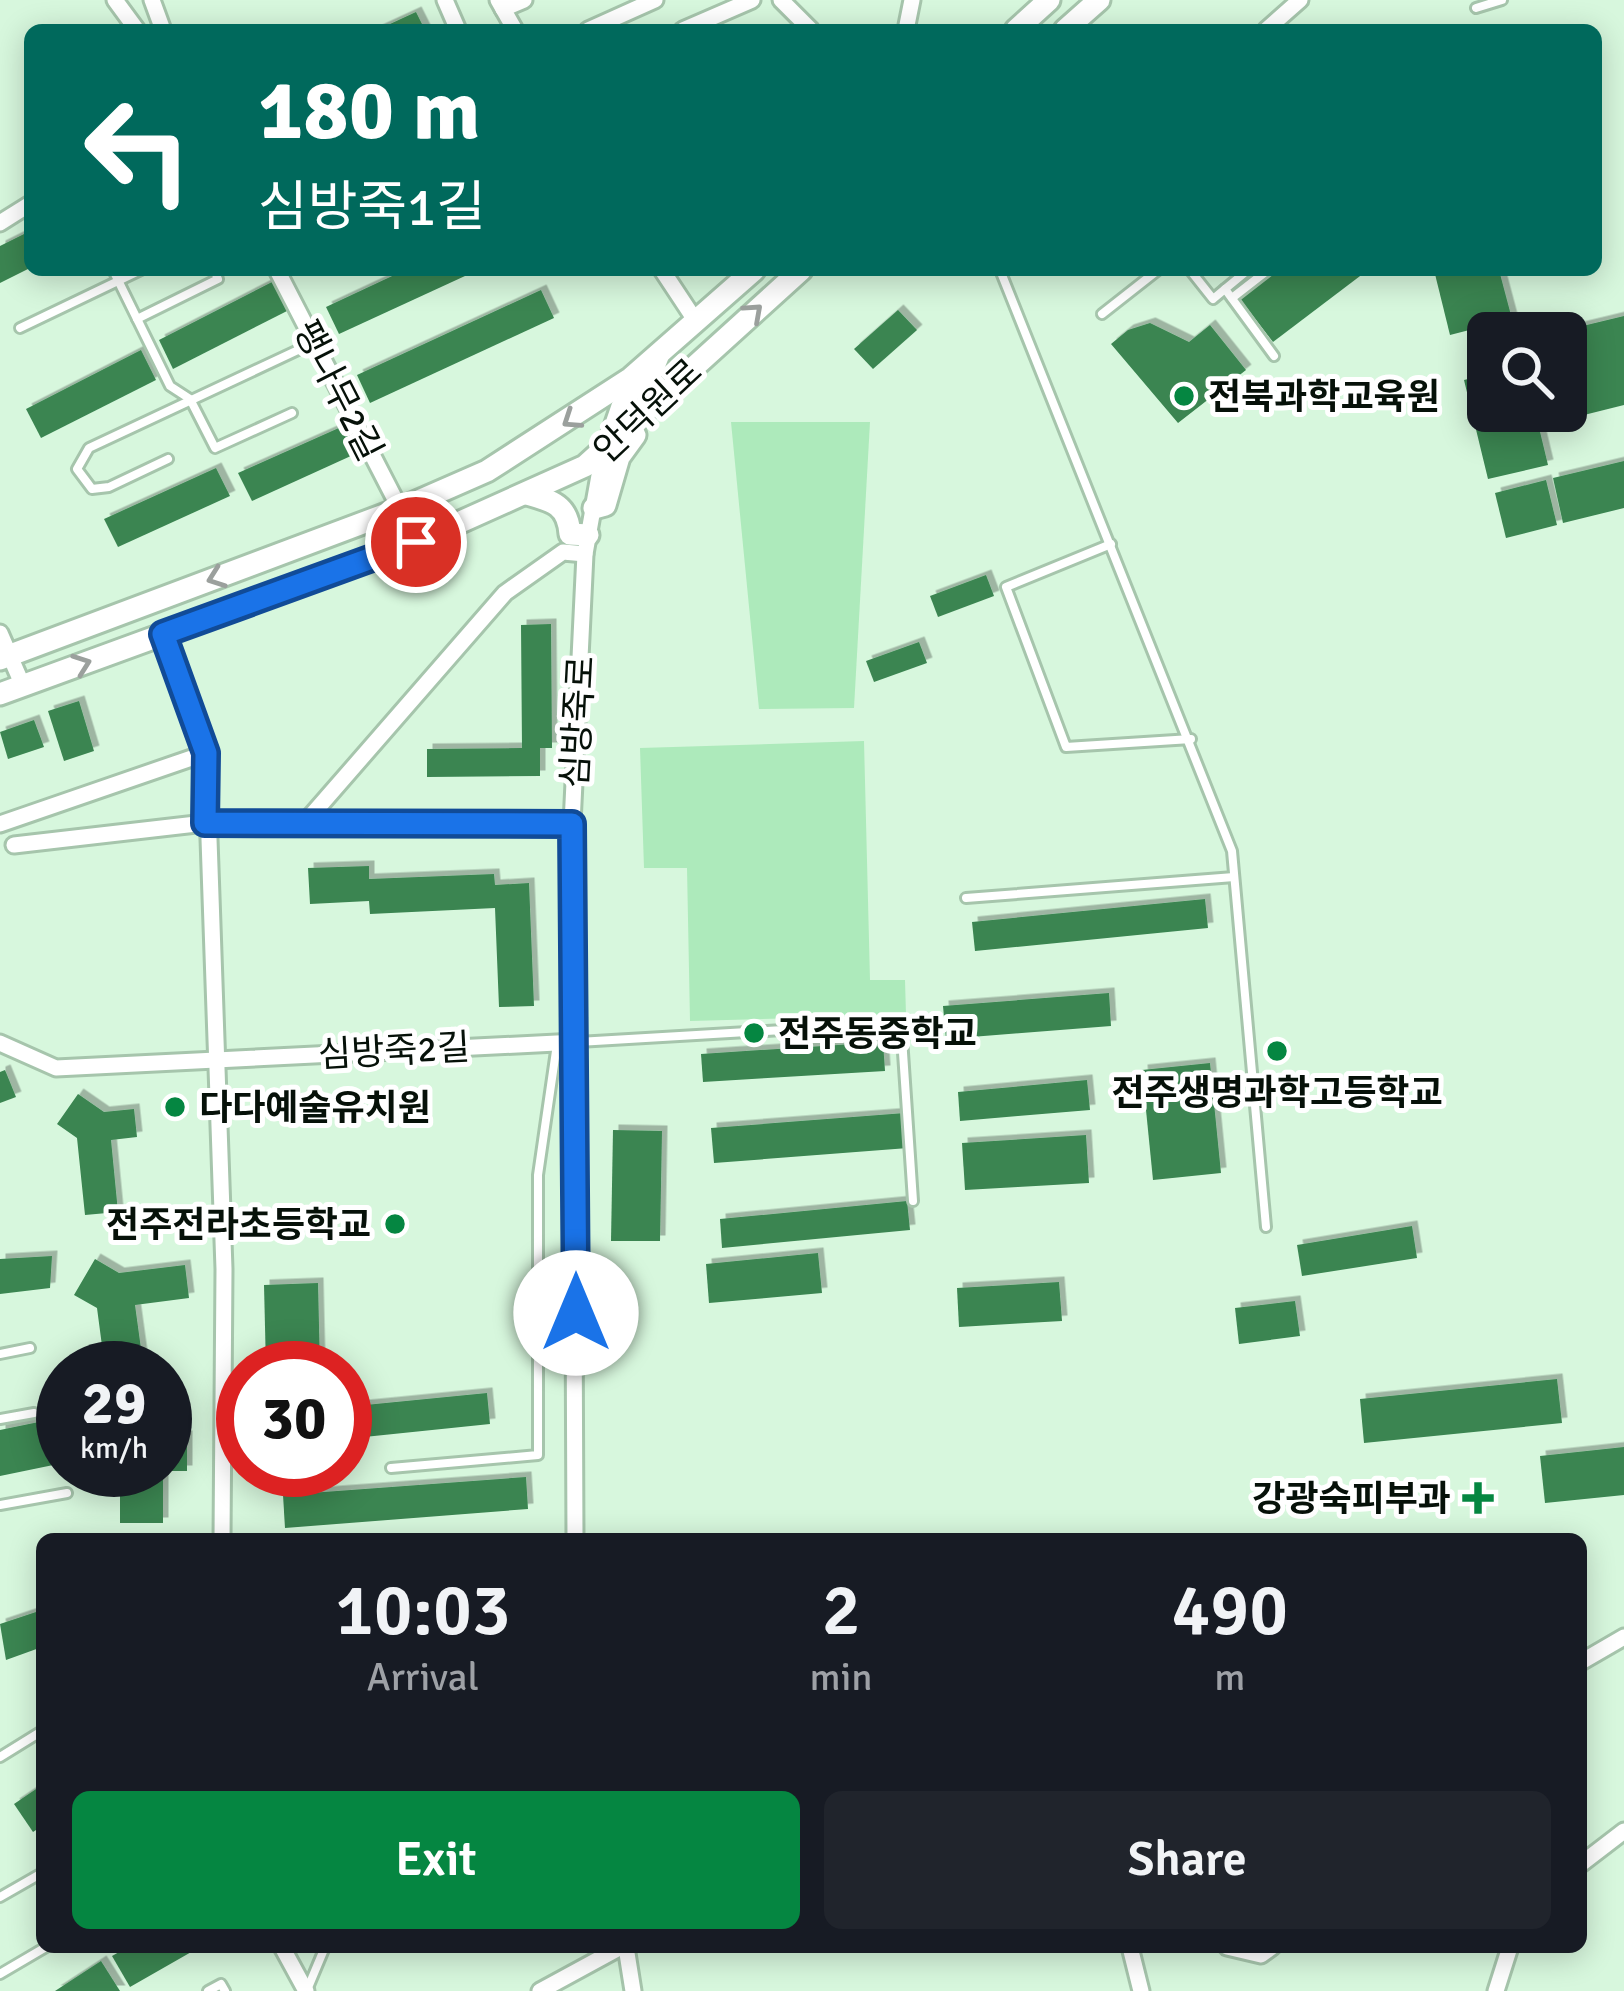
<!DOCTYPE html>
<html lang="en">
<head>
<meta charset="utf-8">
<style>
  :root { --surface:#171b24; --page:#20242c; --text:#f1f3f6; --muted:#9ea1a6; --accent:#058641 }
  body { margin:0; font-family:Signika,"Noto Sans KR",sans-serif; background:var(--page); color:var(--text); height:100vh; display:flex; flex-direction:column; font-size:45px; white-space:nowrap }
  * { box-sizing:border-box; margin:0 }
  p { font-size:39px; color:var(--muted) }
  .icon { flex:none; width:66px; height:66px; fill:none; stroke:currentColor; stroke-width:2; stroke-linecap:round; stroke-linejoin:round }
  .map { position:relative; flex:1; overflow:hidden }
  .details { position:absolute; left:36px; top:1533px; width:1551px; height:420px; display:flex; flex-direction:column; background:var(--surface); border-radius:18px; box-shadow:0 6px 30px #0003 }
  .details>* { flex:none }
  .guide { position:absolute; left:24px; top:24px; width:1578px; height:252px; border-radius:18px; box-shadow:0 6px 30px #0003; background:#00695c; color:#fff; overflow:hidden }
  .buttons { position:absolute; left:1467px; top:312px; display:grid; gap:24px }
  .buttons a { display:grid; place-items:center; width:120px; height:120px; border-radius:18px; background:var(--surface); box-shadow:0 6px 30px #0003; font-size:60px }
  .speed { position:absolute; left:36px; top:1341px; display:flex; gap:24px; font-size:60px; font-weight:700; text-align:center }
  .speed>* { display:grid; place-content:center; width:156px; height:156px; border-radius:50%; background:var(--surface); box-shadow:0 6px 30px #0003; line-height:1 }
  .speed small { font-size:30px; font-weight:400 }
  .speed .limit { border:18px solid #d22; background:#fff; color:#111 }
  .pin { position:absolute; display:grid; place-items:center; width:102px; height:102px; color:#fff; margin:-51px; border:6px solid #fff; border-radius:50%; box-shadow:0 3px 12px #0007 }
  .me { position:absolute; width:132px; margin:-66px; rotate:0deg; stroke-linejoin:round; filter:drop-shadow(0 0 9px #0008) }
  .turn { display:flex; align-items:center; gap:42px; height:252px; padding:0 36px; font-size:54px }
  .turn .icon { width:156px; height:156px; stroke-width:2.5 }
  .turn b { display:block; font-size:84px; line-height:102px }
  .eta { display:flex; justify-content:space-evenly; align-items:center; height:204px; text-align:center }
  .eta b { font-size:72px; font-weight:600; line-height:84px }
  .primary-button { display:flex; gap:24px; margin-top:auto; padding:24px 36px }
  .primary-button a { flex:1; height:138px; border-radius:18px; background:var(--accent); color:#fff; font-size:48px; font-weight:600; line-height:138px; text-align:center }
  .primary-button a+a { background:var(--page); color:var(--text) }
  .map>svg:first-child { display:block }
  .green { fill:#adeabb }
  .building { fill:#3a8551; filter:url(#shadow) }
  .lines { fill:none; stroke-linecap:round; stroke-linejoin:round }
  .lane-casing { stroke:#a6c5ac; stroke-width:14 }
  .street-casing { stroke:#a6c5ac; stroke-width:21 }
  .secondary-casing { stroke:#a6c5ac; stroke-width:27 }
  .lane { stroke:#fff; stroke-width:8 }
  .street { stroke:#fff; stroke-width:15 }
  .secondary { stroke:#fff; stroke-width:21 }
  .oneway { stroke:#9ba09d }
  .route-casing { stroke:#114b97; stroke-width:30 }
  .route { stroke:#1a73e8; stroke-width:21 }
  .poi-dot { fill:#058641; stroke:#fff; stroke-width:4.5 }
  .labels { text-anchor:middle; stroke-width:10; stroke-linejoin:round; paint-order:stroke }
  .street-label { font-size:36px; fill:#061109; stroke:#fff }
  .poi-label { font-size:36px; font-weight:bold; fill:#061109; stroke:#fff; text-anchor:start }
</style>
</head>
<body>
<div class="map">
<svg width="1624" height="1991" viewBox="0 0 1624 1991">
  <defs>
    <filter id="shadow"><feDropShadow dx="5.5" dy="-5.5" stdDeviation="0" flood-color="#0004"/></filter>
  </defs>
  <rect width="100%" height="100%" fill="#d7f7dd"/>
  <g class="green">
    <path d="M731 422H870L854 708 759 709Z"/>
    <path d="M864 741 870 980H905L906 1015 690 1021 687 868H644L640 748Z"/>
  </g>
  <g class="building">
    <path d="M416 12 425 30H377Z"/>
    <path d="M30 231V268L0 283V246Z"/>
    <path d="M405 270H478L339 334 326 307Z"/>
    <path d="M1278 270H1368L1273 342 1240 299Z"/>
    <path d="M1434 270H1499L1512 319 1450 335Z"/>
    <path d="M274 281 289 310 173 369 159 340Z"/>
    <path d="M541 290 554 318 370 403 357 375Z"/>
    <path d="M898 310 917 330 873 369 854 349Z"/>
    <path d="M1624 316V405L1560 421 1557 411H1566V330Z"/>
    <path d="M1150 323 1189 342 1210 325 1246 370 1178 423 1111 344 1128 330Z"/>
    <path d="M141 350 156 380 41 438 26 409Z"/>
    <path d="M1488 374V411H1535L1548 465 1488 479 1464 380Z"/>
    <path d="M350 423 364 450 252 501 238 473Z"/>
    <path d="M1624 461V508L1563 523 1553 478Z"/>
    <path d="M216 468 230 496 118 547 104 519Z"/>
    <path d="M1546 480 1557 525 1506 538 1495 493Z"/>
    <path d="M986 575 994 596 938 617 930 596Z"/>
    <path d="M551 624 552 748H540V776L427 777V749L522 748 521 625Z"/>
    <path d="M919 642 927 663 874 682 866 661Z"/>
    <path d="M79 701 94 751 64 761 48 711Z"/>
    <path d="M34 720 44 747 8 759 0 732Z"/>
    <path d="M369 866V879L494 874 495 885 529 883 534 1006 499 1007 495 908 370 914 369 901 310 904 308 868Z"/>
    <path d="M1205 899 1208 928 975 951 972 922Z"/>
    <path d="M1109 993 1111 1026 946 1039 943 1006Z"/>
    <path d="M883 1042 885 1071 703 1082 701 1054Z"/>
    <path d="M1210 1063 1221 1173 1153 1180 1142 1070Z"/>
    <path d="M5 1070 16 1097 0 1103V1072Z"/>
    <path d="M1087 1080 1090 1110 960 1121 958 1092Z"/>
    <path d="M78 1094 104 1112 134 1109 137 1137 111 1140 118 1212 85 1215 77 1138 57 1124Z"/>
    <path d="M905 1113 908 1148 714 1163 711 1128Z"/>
    <path d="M613 1130 662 1131 660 1241H611Z"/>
    <path d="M1086 1135 1089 1183 965 1190 962 1143Z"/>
    <path d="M907 1201 910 1230 722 1248 720 1219Z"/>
    <path d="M1412 1226 1417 1258 1302 1276 1297 1245Z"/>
    <path d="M818 1253 822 1293 709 1303 706 1264Z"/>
    <path d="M52 1256 50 1288 0 1294V1259Z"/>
    <path d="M95 1259 119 1273 185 1265 189 1298 135 1305 142 1356 104 1361 97 1308 74 1295Z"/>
    <path d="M1059 1282 1062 1321 959 1327 957 1288Z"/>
    <path d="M318 1283 320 1368H266L264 1285Z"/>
    <path d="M1295 1301 1300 1336 1239 1344 1235 1308Z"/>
    <path d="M1557 1379 1562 1423 1364 1443 1360 1399Z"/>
    <path d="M487 1393 490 1424 345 1439V1407Z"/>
    <path d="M63 1417V1463L0 1476V1430Z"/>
    <rect x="165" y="1436" width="22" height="35"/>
    <path d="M1624 1447V1495L1545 1503 1540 1456Z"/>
    <rect x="120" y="1470" width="43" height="53"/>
    <path d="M526 1477 528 1509 285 1528 283 1495Z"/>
    <path d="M42 1610V1647L6 1660 0 1624Z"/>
    <path d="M42 1785V1826L33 1832 14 1804Z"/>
    <path d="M128 1947H200L130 1987 112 1956Z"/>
    <path d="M101 1961 120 1991H55Z"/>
  </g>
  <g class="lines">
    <g class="lane-casing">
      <g id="lane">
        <path d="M1476 8 1502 0"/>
        <path d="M113 270 170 386 190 399 215 448 292 413"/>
        <path d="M1000 270 1232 851 1266 1227"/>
        <path d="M1190 270 1213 299 1225 289"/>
        <path d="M1248 270 1225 289 1274 356"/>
        <path d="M1232 298 1268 270"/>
        <path d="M1102 314 1158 270"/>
        <path d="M137 319 218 279 214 270"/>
        <path d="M20 328 141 270"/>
        <path d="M168 459 109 487 92 489 77 469 89 448 313 343"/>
        <path d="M1111 544 1006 587 1066 747 1191 739"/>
        <path d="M966 898 1234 877"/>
        <path d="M578 1042 901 1023 913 1201"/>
        <path d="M0 1354 30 1348"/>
        <path d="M0 1419 34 1413"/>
        <path d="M391 1468 538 1455V1175L557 1044"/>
        <path d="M0 1505 67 1493"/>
        <path d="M0 1757 42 1731"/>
        <path d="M0 1897 42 1873"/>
        <path d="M0 1974 46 1947"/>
        <path d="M307 1990 325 1947"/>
        <path d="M208 1991 221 1984 225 1991"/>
      </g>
    </g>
    <g class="street-casing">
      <g id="street">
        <path d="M115 0 137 30"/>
        <path d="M152 0 163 30"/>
        <path d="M445 0 458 30"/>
        <path d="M498 0 515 30"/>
        <path d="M781 0 811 30"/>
        <path d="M503 9 524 0"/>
        <path d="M588 30 655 0"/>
        <path d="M683 30 752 0"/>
        <path d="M906 30 912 0"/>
        <path d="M1266 30 1300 0"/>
        <path d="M0 223 30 204"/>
        <path d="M277 270 400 509"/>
        <path d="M662 270 697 323"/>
        <path d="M0 633 23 686"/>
        <path d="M163 634 206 753 224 1269 222 1539"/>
        <path d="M0 824 206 753"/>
        <path d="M303 825 505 593 563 552 585 554"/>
        <path d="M14 845 205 823 572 824"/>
        <path d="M0 1043 56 1068 576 1042"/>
        <path d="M575 1539 572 824 585 554 603 453 619 406 655 372 663 352"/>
        <path d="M1581 1662 1624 1637"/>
        <path d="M1581 1864 1624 1831"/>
        <path d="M282 1947 306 1991"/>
        <path d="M626 1947 633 1991"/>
        <path d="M1130 1947 1141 1991"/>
        <path d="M1227 1947 1261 1955 1272 1947"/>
        <path d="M540 1991 621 1947"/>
        <path d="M1496 1991 1510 1947"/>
      </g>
    </g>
    <g class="secondary-casing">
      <g id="secondary">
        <path d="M1016 30 1049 0"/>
        <path d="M1065 30 1099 0"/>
        <path d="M527 494C553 501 568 505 570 534L588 535"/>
        <path d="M594 508 605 505 619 457 635 435"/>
        <path d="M0 659 400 509 487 471 631 378 754 270"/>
        <path d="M0 694 416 542 585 466 801 270"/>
      </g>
    </g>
    <use href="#lane" class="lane"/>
    <use href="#street" class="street"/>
    <use href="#secondary" class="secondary"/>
  </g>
  <defs><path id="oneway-chevron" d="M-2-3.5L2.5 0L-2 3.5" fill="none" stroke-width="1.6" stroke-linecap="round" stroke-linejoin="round" transform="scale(3)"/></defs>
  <g class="oneway">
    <use href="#oneway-chevron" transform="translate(754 312) rotate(-42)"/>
    <use href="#oneway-chevron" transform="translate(571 420) rotate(146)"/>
    <use href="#oneway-chevron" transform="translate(216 578) rotate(160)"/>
    <use href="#oneway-chevron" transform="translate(82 664) rotate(-20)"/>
  </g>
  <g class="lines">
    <g class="route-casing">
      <path id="route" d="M416 542 163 634 206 753 205 823 572 824 576 1313"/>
    </g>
    <use href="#route" class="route"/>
  </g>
  <g class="poi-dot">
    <circle cx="1184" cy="396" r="12"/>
    <circle cx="754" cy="1033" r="12"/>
    <circle cx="1277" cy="1051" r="12"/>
    <circle cx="175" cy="1107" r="12"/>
    <circle cx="395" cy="1224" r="12"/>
    <path d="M1472 1480h12v12h12v12h-12v12h-12v-12h-12v-12h12z"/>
  </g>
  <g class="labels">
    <g class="street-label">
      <text transform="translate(339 390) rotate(63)" y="13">팽나무2길</text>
      <text transform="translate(647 410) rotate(-43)" y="13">안덕원로</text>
      <text transform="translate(577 722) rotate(-87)" y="13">심방죽로</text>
      <text transform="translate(394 1050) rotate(-3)" y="13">심방죽2길</text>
    </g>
    <g class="poi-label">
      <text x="1208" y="409">전북과학교육원</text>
      <text x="778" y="1046">전주동중학교</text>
      <text x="1277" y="1105" text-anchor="middle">전주생명과학고등학교</text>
      <text x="199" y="1120">다다예술유치원</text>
      <text x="371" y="1237" text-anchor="end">전주전라초등학교</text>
      <text x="1451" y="1511" text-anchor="end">강광숙피부과</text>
    </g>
  </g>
</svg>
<div class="buttons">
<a><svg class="icon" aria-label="search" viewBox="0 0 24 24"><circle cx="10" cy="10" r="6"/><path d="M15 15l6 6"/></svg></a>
</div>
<div class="speed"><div>29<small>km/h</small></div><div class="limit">30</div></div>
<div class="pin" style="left:416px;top:542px;background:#d93025"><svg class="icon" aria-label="arrive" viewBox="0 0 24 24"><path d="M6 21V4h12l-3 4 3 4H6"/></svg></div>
<svg class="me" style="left:576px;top:1313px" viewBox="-20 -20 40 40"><circle r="19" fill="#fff"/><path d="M0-13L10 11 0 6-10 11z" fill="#1a73e8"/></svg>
<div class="guide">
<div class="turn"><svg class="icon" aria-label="left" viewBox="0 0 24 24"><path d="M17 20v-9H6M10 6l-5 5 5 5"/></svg><div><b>180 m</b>심방죽1길</div></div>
</div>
<section class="details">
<div class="eta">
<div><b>10:03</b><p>Arrival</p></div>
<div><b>2</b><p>min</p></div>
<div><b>490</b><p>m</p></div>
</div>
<div class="primary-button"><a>Exit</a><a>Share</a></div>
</section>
</div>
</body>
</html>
